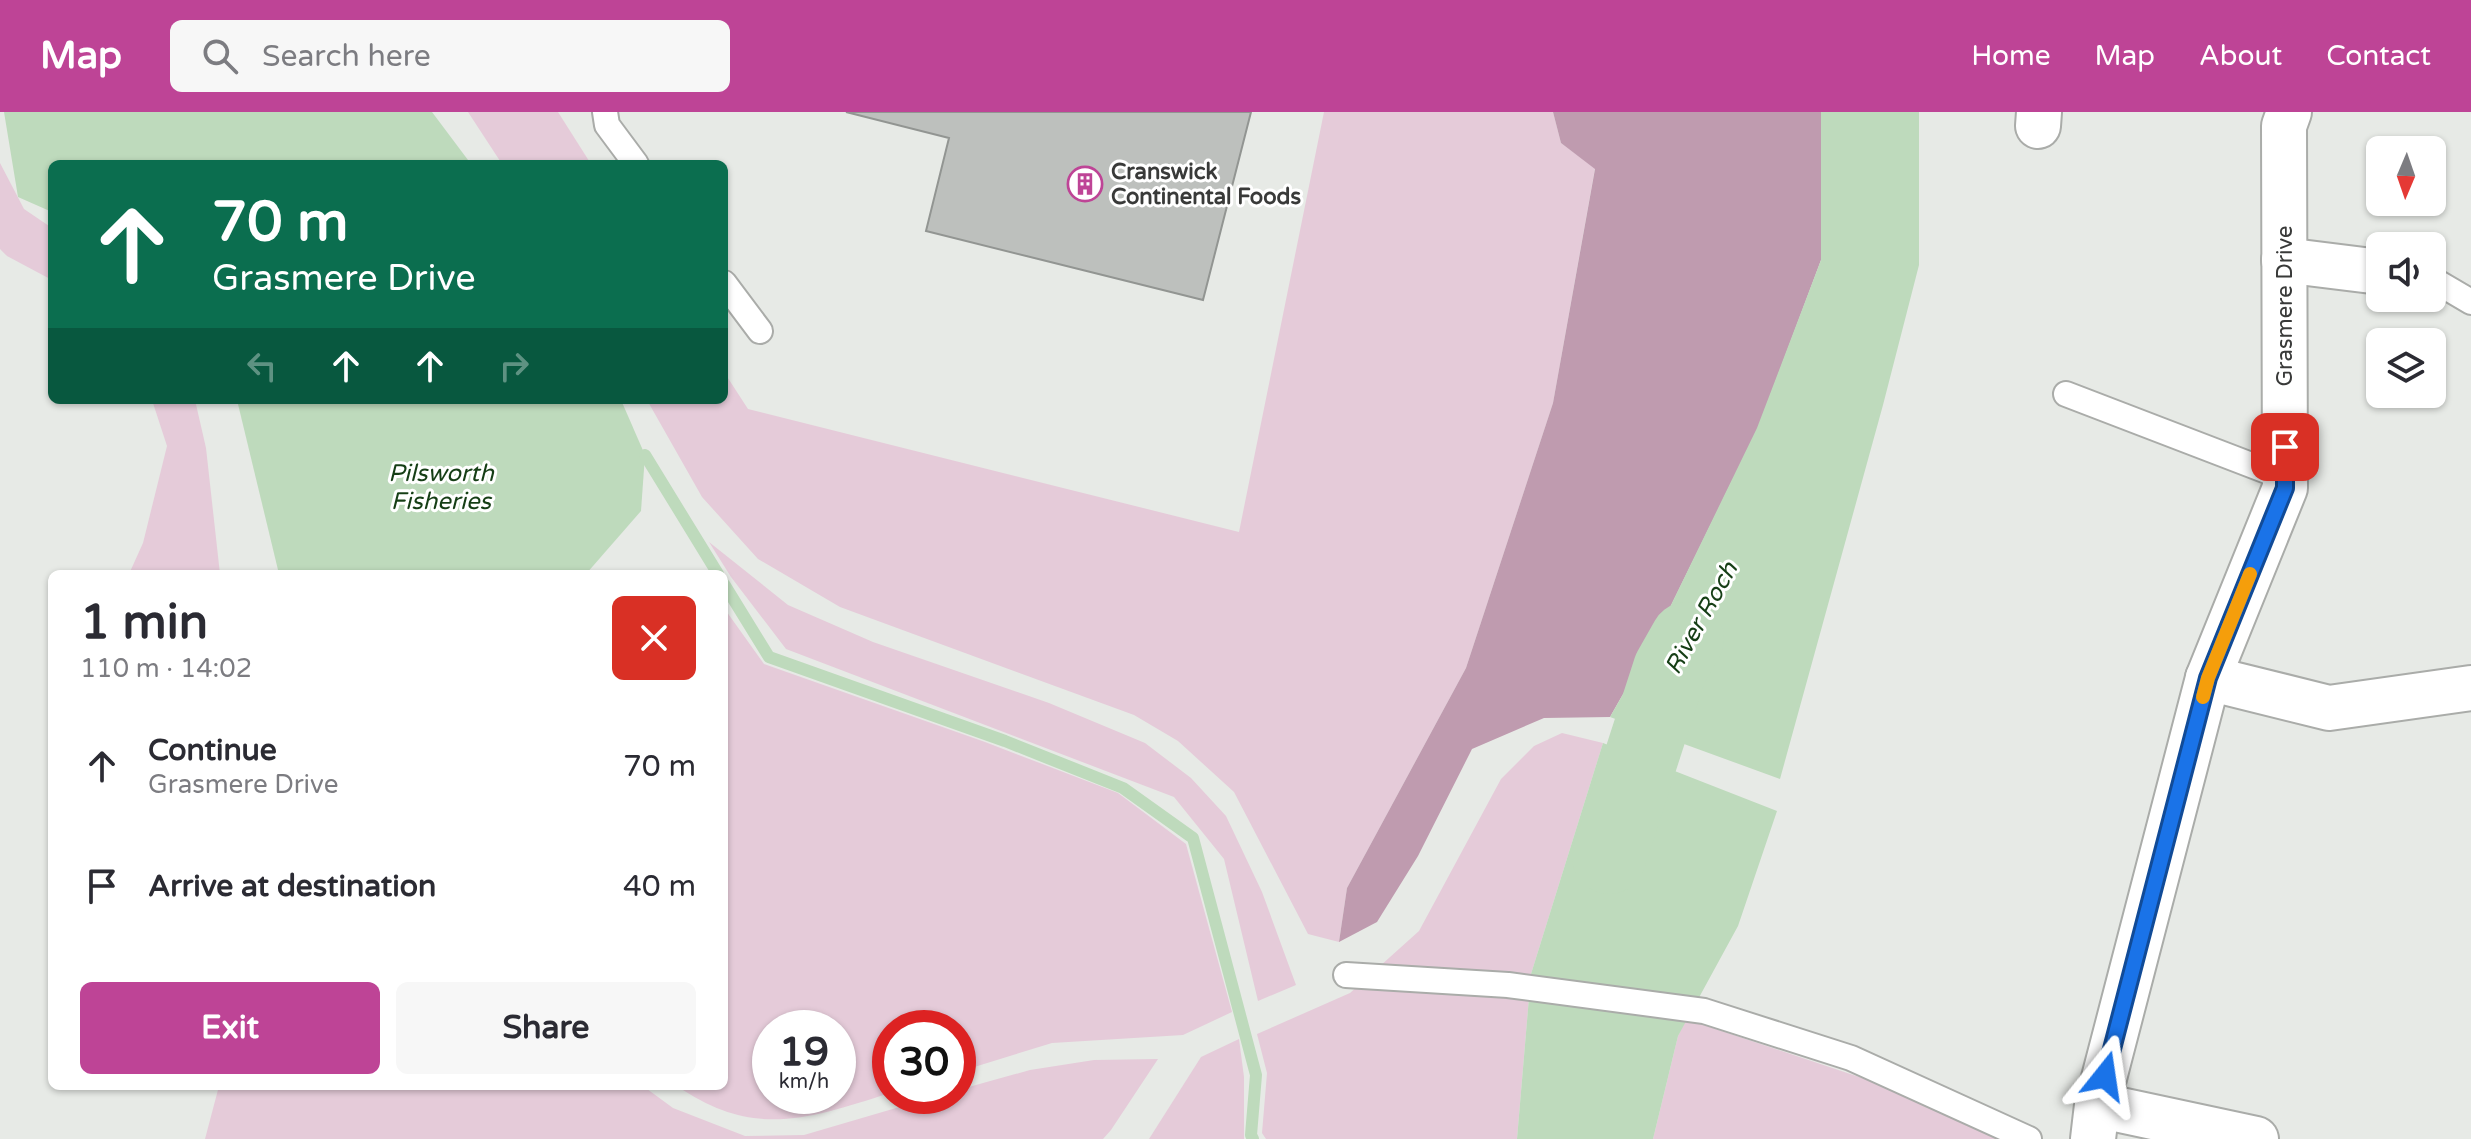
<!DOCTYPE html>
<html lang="en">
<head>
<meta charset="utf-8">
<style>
  :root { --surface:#fff; --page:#f7f7f7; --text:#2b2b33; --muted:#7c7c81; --accent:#be4496 }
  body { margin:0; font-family:"Varela Round",sans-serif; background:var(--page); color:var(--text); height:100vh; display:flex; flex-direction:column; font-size:30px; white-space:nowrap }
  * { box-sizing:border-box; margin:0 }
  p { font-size:26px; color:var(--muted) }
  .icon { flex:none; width:44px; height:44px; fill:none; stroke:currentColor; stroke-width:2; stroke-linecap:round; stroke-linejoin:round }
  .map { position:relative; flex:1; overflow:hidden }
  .sheet { position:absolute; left:48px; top:458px; width:680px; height:520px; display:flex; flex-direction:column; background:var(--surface); border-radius:12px; box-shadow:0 2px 6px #0004 }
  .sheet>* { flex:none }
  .hud { position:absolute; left:48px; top:48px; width:680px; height:244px; border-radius:12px; box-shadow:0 2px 6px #0004; background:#0b6e4f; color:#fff; overflow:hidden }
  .needle { width:52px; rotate:182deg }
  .controls { position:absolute; left:2366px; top:24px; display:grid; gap:16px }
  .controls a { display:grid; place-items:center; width:80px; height:80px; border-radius:12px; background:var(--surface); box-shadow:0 2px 6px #0004; font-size:40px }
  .speed { position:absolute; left:752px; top:898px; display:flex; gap:16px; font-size:40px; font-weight:700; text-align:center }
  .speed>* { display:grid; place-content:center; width:104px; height:104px; border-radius:50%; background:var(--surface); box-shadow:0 2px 6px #0004; line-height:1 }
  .speed small { font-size:20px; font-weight:400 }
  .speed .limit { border:12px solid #d22; background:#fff; color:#111 }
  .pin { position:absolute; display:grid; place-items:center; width:68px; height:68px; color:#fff; margin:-34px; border-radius:16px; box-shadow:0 4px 12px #0006 }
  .me { position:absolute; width:88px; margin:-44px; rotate:15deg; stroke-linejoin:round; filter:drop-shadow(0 0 6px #0008) }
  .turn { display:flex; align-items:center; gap:28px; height:168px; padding:0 32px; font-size:36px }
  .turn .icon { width:104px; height:104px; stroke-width:2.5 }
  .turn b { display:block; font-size:56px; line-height:68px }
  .lanes { display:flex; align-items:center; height:76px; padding:0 32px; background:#0003; justify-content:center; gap:40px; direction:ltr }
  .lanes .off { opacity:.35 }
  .round { display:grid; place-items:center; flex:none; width:84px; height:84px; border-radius:12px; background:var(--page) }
  .overview { display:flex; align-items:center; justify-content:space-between; height:136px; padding:0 32px }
  h1 { font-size:48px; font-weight:700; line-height:60px }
  .primary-button { display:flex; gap:16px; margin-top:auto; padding:16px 32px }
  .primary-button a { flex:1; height:92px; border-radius:12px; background:var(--accent); color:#fff; font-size:32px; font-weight:700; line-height:92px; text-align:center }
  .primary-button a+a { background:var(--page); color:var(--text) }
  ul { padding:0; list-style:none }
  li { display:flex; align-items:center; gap:24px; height:120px; padding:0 32px }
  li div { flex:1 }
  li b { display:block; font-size:30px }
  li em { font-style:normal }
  header { display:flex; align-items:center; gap:48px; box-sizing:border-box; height:112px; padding:0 40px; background:var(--accent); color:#fff }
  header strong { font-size:38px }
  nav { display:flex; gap:44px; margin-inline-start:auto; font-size:28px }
  .search { width:560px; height:72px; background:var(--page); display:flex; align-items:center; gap:20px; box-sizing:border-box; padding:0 28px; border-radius:12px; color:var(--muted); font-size:30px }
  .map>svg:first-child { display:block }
  .green { fill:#e5cbd9; fill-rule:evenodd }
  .forest { fill:#bf9baf }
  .water { fill:#bedabc }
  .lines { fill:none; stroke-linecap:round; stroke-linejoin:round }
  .stream { stroke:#bedabc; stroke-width:12 }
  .river { stroke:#bedabc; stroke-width:74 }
  .building { fill:#bdc0bd; stroke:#929592; stroke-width:2 }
  .lane-casing { stroke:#aaaca9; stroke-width:28 }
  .street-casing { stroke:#aaaca9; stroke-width:48 }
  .lane { stroke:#fff; stroke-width:24 }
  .street { stroke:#fff; stroke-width:44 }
  .route-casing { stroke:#114b97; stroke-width:20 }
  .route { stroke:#1a73e8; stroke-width:14 }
  .slow { stroke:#f59e0b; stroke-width:14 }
  .labels { text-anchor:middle; stroke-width:6; stroke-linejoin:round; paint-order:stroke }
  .poi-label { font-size:22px; font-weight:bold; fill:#393a39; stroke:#fff; text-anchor:start }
  .street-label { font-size:22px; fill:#393a39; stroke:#fff }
  .water-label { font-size:24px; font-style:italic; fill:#153e15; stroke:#fff }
</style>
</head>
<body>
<header>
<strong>Map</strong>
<div class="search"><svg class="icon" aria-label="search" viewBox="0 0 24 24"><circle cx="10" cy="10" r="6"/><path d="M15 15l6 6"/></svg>Search here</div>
<nav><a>Home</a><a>Map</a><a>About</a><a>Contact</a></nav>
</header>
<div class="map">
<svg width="2471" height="1027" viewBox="0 0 2471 1027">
  <rect width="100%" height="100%" fill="#e7eae6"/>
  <g class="green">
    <path d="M468 0H558L591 52H502Z"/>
    <path d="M1324 0H1553L1561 31 1595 56 1553 291 1466 556 1347 776 1339 830 1308 822 1234 680 1178 629 1134 603 840 495 758 447 702 385 647 288H724V260L748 297 1239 420Z"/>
    <path d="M0 51 24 97 52 116V168L7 144 0 137Z"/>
    <path d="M152 288H195L206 336 220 462H129L143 431 167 334Z"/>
    <path d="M709 430 788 493 873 530 1049 591 1145 631 1191 666 1226 704 1262 780 1296 873 1258 889 1224 747 1174 685 786 537 731 465Z"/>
    <path d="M724 496 764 552 985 630 1118 681 1186 732 1232 900 1183 923 1052 931 958 960V916H890V981C808 1007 754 1027 677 974H724ZM770 916H838V984H770Z"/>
    <path d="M1562 621 1603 631 1531 862 1517 1027H1266L1262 1021 1267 961 1257 922 1350 881 1419 819 1501 667 1534 634Z"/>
    <path d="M1686 907 1889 975 2002 1027H1653L1678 924Z"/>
    <path d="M1239 927 1244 965V1027H1149L1201 945Z"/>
    <path d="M1158 947 1111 1018 1103 1027H205L219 974H643L673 996 745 1024 804 1023 937 984H958V978L1030 958 1094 948Z"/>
  </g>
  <path class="forest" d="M1553 0H1821V148L1758 316 1655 526 1610 605 1544 606 1472 637 1418 744 1377 810 1339 830 1347 776 1466 556 1553 291 1595 57 1561 31Z"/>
  <g class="water">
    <path d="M4 0H432L471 52H52V100L18 85Z"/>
    <path d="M1821 0H1919V153L1883 293 1780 667 1610 605 1655 526 1757 316 1821 148Z"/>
    <path d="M237 288H621L645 343 641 399 586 462H279Z"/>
    <path d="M1603 631 1777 699 1738 814 1678 924 1653 1027H1517L1531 862Z"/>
  </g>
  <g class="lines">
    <g class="stream">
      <path d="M645 343 718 462"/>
      <path d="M724 472 769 545 1005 629 1123 676 1193 726 1256 963 1251 1023 1253 1027"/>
    </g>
    <path class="river" d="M1609 745 1670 557 1687 527"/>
  </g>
  <path class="building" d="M846 0H1251L1203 188 926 119 949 26Z"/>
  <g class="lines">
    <g class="lane-casing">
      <g id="lane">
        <path d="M605 0 607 13 636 52"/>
        <path d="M2432 167 2471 190"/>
        <path d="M724 171 760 219"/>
        <path d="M2066 282 2285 366"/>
        <path d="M1346 863 1508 873 1704 899 1851 946 2029 1027"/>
      </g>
    </g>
    <g class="street-casing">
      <g id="street">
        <path d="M2038 14 2039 0"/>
        <path d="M2284 148 2380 160"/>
        <path d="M2208 566 2329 596 2471 576"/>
        <path d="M2097 993 2256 1027"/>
        <path d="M2093 1027 2097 993 2208 566 2285 376 2284 14 2289 0"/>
      </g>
    </g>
    <use href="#lane" class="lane"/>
    <use href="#street" class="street"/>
  </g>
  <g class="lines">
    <g class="route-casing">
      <path id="route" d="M2105 964 2208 566 2285 376V335"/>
    </g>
    <use href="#route" class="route"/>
    <path class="slow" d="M2203 585 2208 566 2250 462"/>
  </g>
  <defs>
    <g id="building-ring" transform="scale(1.8)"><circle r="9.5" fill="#fff" stroke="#be4496" stroke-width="1.5"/><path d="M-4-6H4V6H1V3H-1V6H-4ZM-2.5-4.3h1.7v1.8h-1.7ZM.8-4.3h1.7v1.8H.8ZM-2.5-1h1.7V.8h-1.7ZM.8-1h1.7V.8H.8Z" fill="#be4496"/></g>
  </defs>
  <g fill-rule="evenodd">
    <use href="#building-ring" x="1085" y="72"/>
  </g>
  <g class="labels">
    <g class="poi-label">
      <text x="1111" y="67">Cranswick<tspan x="1111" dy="25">Continental Foods</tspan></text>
    </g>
    <g class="street-label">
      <text transform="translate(2284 194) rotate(-90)" y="8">Grasmere Drive</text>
    </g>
    <g class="water-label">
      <text x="441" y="369">Pilsworth<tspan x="441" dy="28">Fisheries</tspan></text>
      <text transform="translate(1701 506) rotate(-61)" y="8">River Roch</text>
    </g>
  </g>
</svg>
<div class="controls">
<a><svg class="needle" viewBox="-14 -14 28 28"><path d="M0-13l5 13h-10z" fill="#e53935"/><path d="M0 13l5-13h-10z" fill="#7c7c81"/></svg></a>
<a><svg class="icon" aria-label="sound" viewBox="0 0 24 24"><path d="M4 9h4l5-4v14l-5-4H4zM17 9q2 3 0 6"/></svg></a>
<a><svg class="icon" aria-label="layers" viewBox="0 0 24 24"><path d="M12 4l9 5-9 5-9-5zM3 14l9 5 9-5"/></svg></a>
</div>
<div class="speed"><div>19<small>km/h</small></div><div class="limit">30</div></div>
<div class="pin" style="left:2285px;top:335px;background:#d93025"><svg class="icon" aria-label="arrive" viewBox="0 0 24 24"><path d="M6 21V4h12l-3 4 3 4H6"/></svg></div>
<svg class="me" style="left:2105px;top:964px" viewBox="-20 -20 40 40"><path d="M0-17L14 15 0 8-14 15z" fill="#1a73e8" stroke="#fff" stroke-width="4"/></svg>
<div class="hud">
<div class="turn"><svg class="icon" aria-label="ahead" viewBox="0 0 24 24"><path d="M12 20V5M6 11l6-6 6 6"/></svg><div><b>70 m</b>Grasmere Drive</div></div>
<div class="lanes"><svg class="icon off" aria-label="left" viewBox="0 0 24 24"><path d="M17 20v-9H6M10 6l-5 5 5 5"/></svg><svg class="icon" aria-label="ahead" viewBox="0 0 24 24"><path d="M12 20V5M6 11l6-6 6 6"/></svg><svg class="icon" aria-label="ahead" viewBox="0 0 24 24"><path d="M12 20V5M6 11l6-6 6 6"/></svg><svg class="icon off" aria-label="right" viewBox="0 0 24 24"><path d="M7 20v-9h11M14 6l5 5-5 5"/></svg></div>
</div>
<section class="sheet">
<div class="overview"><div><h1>1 min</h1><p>110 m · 14:02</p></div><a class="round" style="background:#d93025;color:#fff"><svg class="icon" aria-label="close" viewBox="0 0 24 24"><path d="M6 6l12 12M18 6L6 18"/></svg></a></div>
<ul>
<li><svg class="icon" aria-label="ahead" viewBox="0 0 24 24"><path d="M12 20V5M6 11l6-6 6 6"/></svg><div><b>Continue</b><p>Grasmere Drive</p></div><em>70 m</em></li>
<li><svg class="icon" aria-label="arrive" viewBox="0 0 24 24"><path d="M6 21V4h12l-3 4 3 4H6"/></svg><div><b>Arrive at destination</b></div><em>40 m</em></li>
</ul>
<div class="primary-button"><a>Exit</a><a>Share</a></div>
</section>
</div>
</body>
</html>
